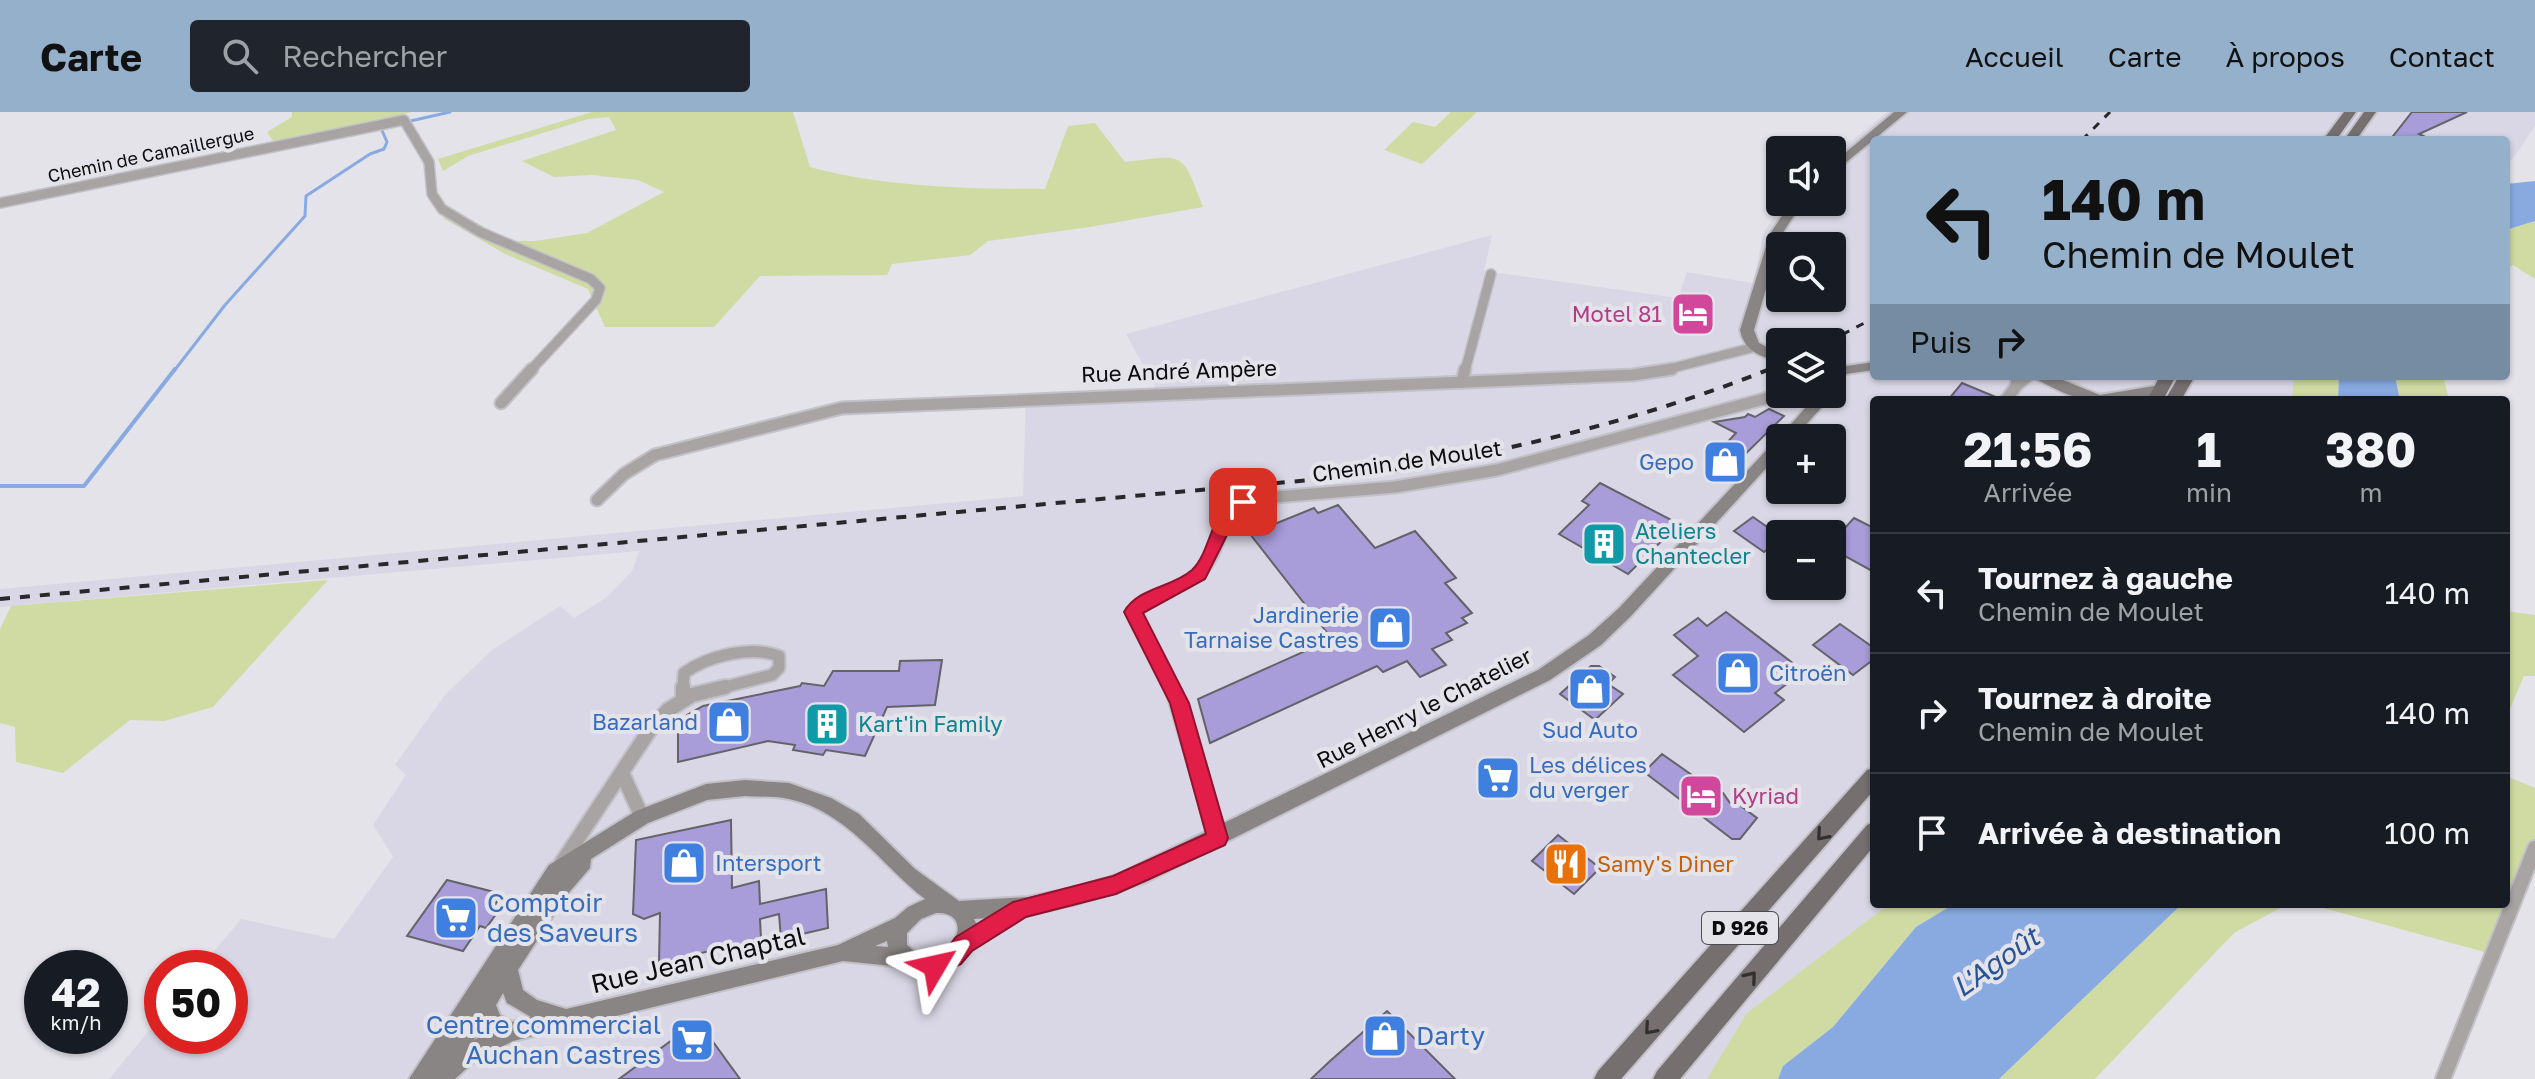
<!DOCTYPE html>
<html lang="fr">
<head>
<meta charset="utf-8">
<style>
  :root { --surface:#171b24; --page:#20242c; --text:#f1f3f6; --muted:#9ea1a6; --line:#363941; --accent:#94b0cb }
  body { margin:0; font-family:"Golos Text",sans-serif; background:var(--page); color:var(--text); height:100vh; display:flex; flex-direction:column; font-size:30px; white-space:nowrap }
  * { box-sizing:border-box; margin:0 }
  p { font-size:26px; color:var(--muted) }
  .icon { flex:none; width:44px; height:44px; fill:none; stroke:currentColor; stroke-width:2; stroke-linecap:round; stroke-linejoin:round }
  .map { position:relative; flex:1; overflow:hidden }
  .side { position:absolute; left:1870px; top:284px; width:640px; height:512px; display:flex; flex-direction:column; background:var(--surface); border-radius:8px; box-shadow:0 2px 6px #0004 }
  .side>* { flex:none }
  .banner { position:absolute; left:1870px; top:24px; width:640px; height:244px; border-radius:8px; box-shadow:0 2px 6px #0004; background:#94b0cb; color:#111; overflow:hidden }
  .buttons { position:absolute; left:1766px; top:24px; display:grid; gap:16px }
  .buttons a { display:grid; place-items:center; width:80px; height:80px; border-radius:8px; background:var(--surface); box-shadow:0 2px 6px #0004; font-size:40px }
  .speed { position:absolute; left:24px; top:838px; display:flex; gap:16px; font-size:40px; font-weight:700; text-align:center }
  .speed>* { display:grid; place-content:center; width:104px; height:104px; border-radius:50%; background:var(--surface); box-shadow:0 2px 6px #0004; line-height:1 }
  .speed small { font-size:20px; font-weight:400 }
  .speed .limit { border:12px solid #d22; background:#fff; color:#111 }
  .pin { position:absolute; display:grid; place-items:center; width:68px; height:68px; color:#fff; margin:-34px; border-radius:16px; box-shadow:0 4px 12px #0006 }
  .me { position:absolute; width:88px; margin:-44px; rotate:54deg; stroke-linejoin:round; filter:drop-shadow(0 0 6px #0008) }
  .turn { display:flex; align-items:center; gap:28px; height:168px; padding:0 40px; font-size:36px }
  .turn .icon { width:104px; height:104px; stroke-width:2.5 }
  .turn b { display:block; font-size:56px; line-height:68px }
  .then { display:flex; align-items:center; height:76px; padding:0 40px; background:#0003; gap:16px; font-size:30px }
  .eta { display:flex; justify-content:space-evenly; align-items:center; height:136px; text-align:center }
  .eta b { font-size:48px; font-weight:700; line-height:56px }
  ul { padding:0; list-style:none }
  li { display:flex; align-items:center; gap:24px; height:120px; padding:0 40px; border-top:2px solid var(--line) }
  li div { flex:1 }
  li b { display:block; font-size:30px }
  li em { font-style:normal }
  header { display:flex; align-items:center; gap:48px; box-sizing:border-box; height:112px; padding:0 40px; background:var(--accent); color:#111 }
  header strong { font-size:38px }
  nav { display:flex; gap:44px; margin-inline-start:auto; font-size:28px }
  .search { width:560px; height:72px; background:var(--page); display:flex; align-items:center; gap:20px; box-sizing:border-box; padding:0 28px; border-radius:8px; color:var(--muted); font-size:30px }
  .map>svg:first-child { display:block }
  .built { fill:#d9d7e5; fill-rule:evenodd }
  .green { fill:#cfdba2 }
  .water { fill:#88aae1 }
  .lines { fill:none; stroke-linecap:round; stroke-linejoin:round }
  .stream-far1 { stroke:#88aae1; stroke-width:3 }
  .stream { stroke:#88aae1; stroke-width:4 }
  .building { fill:#a89cd9; stroke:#636368; stroke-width:2 }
  .street-far2-casing { stroke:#c1c1c7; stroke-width:12 }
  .street-far1-casing { stroke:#c1c1c7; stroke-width:15 }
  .street-casing { stroke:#c1c1c7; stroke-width:18 }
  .secondary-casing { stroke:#c1c1c7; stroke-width:4 }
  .primary-casing { stroke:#c1c1c7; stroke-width:4 }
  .street-far2 { stroke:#a8a4a4; stroke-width:9 }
  .street-far1 { stroke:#a8a4a4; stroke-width:11 }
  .street { stroke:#a8a4a4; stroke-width:14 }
  .secondary { fill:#8a8585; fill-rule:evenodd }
  .primary { fill:#756f6f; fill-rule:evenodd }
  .rail-far1 { stroke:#28282a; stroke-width:3; stroke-dasharray:8 8; stroke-linecap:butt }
  .rail { stroke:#28282a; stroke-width:4; stroke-dasharray:10 10; stroke-linecap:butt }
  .oneway { stroke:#312f30 }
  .route { fill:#e11d48; stroke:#92132f; stroke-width:2 }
  .labels { text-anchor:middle; stroke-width:8; stroke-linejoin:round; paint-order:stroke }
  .far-street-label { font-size:18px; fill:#0c0c0e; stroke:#e4e3ea }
  .shield { fill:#e4e3ea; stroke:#4d4c50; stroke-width:2 }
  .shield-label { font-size:20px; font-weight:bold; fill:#0c0c0e }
  .hotel-label { font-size:22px; fill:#b23c85; stroke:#e4e3ea; text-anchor:end }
  .street-label { font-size:22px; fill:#0c0c0e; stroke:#e4e3ea }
  .shop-label { font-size:22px; fill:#366cbe; stroke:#e4e3ea; text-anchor:end }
  .culture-label { font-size:22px; fill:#0d838f; stroke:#e4e3ea; text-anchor:start }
  .food-label { font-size:22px; fill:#c56008; stroke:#e4e3ea; text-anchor:start }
  .near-shop-label { font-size:26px; fill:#366cbe; stroke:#e4e3ea; text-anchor:start }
  .near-street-label { font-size:26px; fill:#0c0c0e; stroke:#e4e3ea }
  .near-water-label { font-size:28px; font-style:italic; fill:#2a5395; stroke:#e4e3ea }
</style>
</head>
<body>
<header>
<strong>Carte</strong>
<div class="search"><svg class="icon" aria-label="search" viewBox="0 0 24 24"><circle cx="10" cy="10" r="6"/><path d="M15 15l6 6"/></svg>Rechercher</div>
<nav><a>Accueil</a><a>Carte</a><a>À propos</a><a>Contact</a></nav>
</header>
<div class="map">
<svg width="2535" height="967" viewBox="0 0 2535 967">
  <rect width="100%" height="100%" fill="#e4e3ea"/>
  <path class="built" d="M1887 0H2535V14L2512 48 2506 50V28H1874V264H2321L2319 288H1874V792H1982L1747 967H109L162 903V924H230V856H200L241 807 334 827 393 745 373 713 406 663 395 653 445 583 492 538 560 494 574 506 607 485 632 459 639 439 0 495V477L1023 384 1026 282 1156 277 1126 222 1492 123 1484 159 1678 186 1687 160 1753 171 1764 120 1784 90H1832V45ZM1780 134H1832V186H1780ZM1780 230H1832V282H1780V251L1768 248 1780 242ZM1780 326H1832V378H1780ZM1780 422H1832V474H1780Z"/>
  <g class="green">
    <path d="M292 0H412L275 32 267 20 292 5Z"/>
    <path d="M592 0H793L810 55C882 75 969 77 1045 77L1068 14 1095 11 1125 50C1185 43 1181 37 1203 95L1090 115 988 129 970 143 892 152 887 163 760 164 714 215H605L588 177 505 142 443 106 454 99 511 129H535L587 121 664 80 638 68 591 63 554 65 522 49 616 18 609 5 588 7 468 44 443 59 438 47Z"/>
    <path d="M1451 0H1477L1422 52 1384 38 1413 10 1435 15Z"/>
    <path d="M2535 109V167L2513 153 2506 156V118Z"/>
    <path d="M2294 264H2339L2338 288H2292Z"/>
    <path d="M2395 264H2443L2449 288H2400Z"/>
    <path d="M328 468 213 595 164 609 130 608 63 661 16 650 15 615 0 611V517L11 494Z"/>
    <path d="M2506 499 2535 503V564H2524L2506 606Z"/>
    <path d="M2506 664 2535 676V739L2499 844 2309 792H2506Z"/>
    <path d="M1889 792H1954L1916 815 1833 915 1783 954 1778 967H1707L1747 901Z"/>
    <path d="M2182 792H2288L2234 821 2095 967H1999Z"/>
  </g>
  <g class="water">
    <path d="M2535 69V109L2506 118V72Z"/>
    <path d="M2339 264H2395L2400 288H2338Z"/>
    <path d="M1954 792H2182L1999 967H1778L1783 954 1833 915 1916 815Z"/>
  </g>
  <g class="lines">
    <g class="stream-far1">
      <path d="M406 10 450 0"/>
      <path d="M174 259 225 193 305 104 306 84 370 42 384 37 387 30 381 16"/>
    </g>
    <path class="stream" d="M0 374H84L175 257"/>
  </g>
  <g class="building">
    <path d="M2412 0H2467L2419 22 2432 28H2390Z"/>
    <path d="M1691 184 1704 187 1696 221 1682 218Z"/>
    <path d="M1962 271 1998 286V288H1948Z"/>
    <path d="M1769 297 1784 304 1721 366 1708 338 1714 332 1722 336 1736 321 1714 310 1745 305 1748 302 1755 305Z"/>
    <path d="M1600 371 1679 412 1628 462 1559 422 1589 393 1582 389Z"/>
    <path d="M1338 393 1375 436 1415 419 1456 466 1445 471 1472 501 1462 506 1467 511 1446 521 1452 528 1432 537 1446 553 1420 565 1407 549 1383 560 1377 554 1210 631 1198 587 1332 527 1250 422 1314 396 1318 401Z"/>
    <path d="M1753 405 1780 424V428L1764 440 1734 419Z"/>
    <path d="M1854 406 1874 416V460L1832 437V430Z"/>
    <path d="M1726 500 1803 559 1775 581 1784 588 1744 620 1673 563 1698 544 1674 523 1698 506 1707 514Z"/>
    <path d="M1840 512 1874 536V547L1853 563 1813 533Z"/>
    <path d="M942 548 935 593 887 595 865 644 826 638 823 643 793 638 795 633 768 629 678 650V616L687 603 703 594 800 574 802 571 824 574 833 559H899L900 549Z"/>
    <path d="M1591 554H1599L1615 565 1608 572 1623 582 1595 608 1560 582Z"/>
    <path d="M1662 642 1716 680 1723 681 1730 691 1738 692 1757 706 1740 727H1732L1644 660Z"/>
    <path d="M731 708 732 776 759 769 760 792 826 777 828 816 781 827 779 802 760 807 761 827 746 830 747 835 731 838V834L659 851 660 801 644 807 633 802 636 728Z"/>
    <path d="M1558 723 1600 756 1574 782 1532 749Z"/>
    <path d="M447 768 502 782 493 796 499 798 486 816 480 814 463 839 407 824Z"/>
    <path d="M1387 899 1455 967H1311L1330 949Z"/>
    <path d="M698 909 740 967H619Z"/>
  </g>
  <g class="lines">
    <g class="street-far2-casing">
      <g id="street-far2">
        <path d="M0 91 404 8 429 50 432 82 442 97 480 120 591 167 600 176 596 188 530 259"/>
        <path d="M1465 259 1491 162"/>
        <path d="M1661 259 1755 235"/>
      </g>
    </g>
    <g class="street-far1-casing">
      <g id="street-far1">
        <path d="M2016 264 2017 273 2028 264"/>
        <path d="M1462 270 1465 257"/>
        <path d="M2006 288 2017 273"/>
        <path d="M501 291 532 257"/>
        <path d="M597 388 624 362 655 343 842 296 1633 263 1672 257"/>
        <path d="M683 577 684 561C708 544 751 533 779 544V556L772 563 717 577"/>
        <path d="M1173 577 1133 500C1151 479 1184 479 1203 457 1225 432 1215 403 1252 387L1395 375 1497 358 1783 282"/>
      </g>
    </g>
    <g class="street-casing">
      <g id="street">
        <path d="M1172 575 1217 726"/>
        <path d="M683 587V575"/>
        <path d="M622 661 642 705"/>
        <path d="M561 752 649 619 668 598 692 583 725 575"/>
        <path d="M2443 967 2535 736"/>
      </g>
    </g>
    <g class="secondary-casing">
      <g id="secondary">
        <path d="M1894 0H1907L1832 62V52Z"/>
        <path d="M1791 90H1803L1782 122 1754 218 1759 231 1780 242V250C1761 245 1744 239 1740 218L1770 122Z"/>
        <path d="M1874 250V258L1832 264V256Z"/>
        <path d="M2033 264H2053L2100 283 2160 273 2167 278C2155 289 2105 291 2088 288 2070 286 2051 274 2035 267Z"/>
        <path d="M1832 280 1833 282 1831 285 1794 326H1780V341L1631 504 1601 533 1550 568 1146 770 1073 793 1026 803 970 839 954 855 933 863H919L902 855 843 849 513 929 477 947 455 967H409L549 753 636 699 706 672 745 668 789 671 831 686 859 702 915 757 959 789 1028 785 1073 776 1117 763 1538 558 1589 523 1619 496 1775 329 1780 327 1781 323 1818 282ZM745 684C759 685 775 684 789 687 847 699 881 753 925 787L908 795 895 806 838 833 566 897 537 888 523 878 518 858 566 784 590 756 591 747 648 711 707 688ZM936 801C973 799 959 846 921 845L907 833V821L921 807ZM989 806 977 813 974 807ZM887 829 888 835 875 834ZM503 881 507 891 531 905 512 910 500 903 496 893ZM484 912 490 919 474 928Z"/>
      </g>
    </g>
    <g class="primary-casing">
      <g id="primary">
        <path d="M2344 0H2356L2336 28H2323Z"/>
        <path d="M2364 0H2376L2356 28H2344Z"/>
        <path d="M2160 264H2176L2163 288H2147Z"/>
        <path d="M2179 264H2195L2181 288H2165Z"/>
        <path d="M1874 656V678L1621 967H1594L1598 959 1867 658Z"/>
        <path d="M1874 710V734L1680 967H1653L1657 959 1867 713Z"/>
      </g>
    </g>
    <use href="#street-far2" class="street-far2"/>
    <use href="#street-far1" class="street-far1"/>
    <use href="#street" class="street"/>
    <use href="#secondary" class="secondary"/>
    <use href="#primary" class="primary"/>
    <g class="rail-far1">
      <path d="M2082 28 2110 0"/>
      <path d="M1828 230 1874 206"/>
      <path d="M1765 259 1780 253"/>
    </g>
    <path class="rail" d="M0 487 1354 364C1497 342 1635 311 1770 257"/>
  </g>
  <defs><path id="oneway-chevron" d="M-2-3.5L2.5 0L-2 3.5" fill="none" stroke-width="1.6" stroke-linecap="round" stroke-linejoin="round" transform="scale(2)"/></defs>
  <g class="oneway">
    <use href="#oneway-chevron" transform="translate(1822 723) rotate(131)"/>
    <use href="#oneway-chevron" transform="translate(1751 865) rotate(-50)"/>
    <use href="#oneway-chevron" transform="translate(1650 917) rotate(131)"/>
  </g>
  <path class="route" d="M1243 384 1252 390 1237 403 1205 467 1143 501 1189 591 1228 726 1225 733 1116 782 1026 805 972 839 961 852 935 864 927 861 924 854 927 846 946 838 956 825 1013 790 1113 764 1206 722 1170 591 1124 500C1138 475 1172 476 1192 458 1213 438 1209 394 1243 384Z"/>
  <defs>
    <g id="hotel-square" transform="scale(2.3)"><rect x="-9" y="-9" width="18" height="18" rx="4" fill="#d1479c" stroke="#e4e3ea"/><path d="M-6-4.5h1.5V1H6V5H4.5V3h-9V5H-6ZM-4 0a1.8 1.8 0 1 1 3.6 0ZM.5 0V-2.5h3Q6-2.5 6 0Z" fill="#fff"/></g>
    <g id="shop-square" transform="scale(2.3)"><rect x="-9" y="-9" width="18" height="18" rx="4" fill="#3f7fe0" stroke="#e4e3ea"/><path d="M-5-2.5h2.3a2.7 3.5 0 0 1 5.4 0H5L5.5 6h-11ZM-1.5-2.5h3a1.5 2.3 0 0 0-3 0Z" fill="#fff"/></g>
    <g id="building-square" transform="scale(2.3)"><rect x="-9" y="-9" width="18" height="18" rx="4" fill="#0f9aa8" stroke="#e4e3ea"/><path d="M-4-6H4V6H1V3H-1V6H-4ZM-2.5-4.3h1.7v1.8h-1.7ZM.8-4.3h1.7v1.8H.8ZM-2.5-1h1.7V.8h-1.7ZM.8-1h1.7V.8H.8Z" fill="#fff"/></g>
    <g id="supermarket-square" transform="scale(2.3)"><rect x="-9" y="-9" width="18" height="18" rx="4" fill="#3f7fe0" stroke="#e4e3ea"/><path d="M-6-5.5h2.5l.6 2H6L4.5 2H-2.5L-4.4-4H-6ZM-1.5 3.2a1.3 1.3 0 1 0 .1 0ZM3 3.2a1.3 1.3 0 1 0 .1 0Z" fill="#fff"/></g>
    <g id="restaurant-square" transform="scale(2.3)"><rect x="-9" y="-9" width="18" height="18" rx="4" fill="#e8710a" stroke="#e4e3ea"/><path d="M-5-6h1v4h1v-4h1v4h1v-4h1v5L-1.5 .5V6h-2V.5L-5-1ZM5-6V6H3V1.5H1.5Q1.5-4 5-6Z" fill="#fff"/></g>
  </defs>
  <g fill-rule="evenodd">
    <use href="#hotel-square" x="1693" y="202"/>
    <use href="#shop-square" x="1725" y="350"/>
    <use href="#building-square" x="1604" y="432"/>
    <use href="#shop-square" x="1390" y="516"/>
    <use href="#shop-square" x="1738" y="561"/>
    <use href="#shop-square" x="1590" y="577"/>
    <use href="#shop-square" x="729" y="610"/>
    <use href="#building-square" x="827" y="612"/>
    <use href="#supermarket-square" x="1498" y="666"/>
    <use href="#hotel-square" x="1701" y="684"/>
    <use href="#shop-square" x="684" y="751"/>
    <use href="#restaurant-square" x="1566" y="752"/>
    <use href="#supermarket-square" x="456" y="806"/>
    <use href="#shop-square" x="1385" y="924"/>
    <use href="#supermarket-square" x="692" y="928"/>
  </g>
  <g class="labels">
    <g class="far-street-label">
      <text transform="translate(151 43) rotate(-12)" y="6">Chemin de Camaillergue</text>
    </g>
    <rect class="shield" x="1702" y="800" width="76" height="32" rx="6"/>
    <g class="shield-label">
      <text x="1740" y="823">D 926</text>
    </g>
    <g class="hotel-label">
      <text x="1662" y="210">Motel 81</text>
      <text x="1732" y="692" text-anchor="start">Kyriad</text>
    </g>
    <g class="street-label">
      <text transform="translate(1179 259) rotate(-2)" y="8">Rue André Ampère</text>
      <text transform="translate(1407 349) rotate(-8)" y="8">Chemin de Moulet</text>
      <text transform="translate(1424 596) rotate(-27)" y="8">Rue Henry le Chatelier</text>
    </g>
    <g class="shop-label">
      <text x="1694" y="358">Gepo</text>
      <text x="1359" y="511">Jardinerie<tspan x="1359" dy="25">Tarnaise Castres</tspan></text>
      <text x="1769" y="569" text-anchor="start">Citroën</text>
      <text x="698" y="618">Bazarland</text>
      <text x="1590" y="626" text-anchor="middle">Sud Auto</text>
      <text x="1529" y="661" text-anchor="start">Les délices<tspan x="1529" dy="25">du verger</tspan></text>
      <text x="715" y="759" text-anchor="start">Intersport</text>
    </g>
    <g class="culture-label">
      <text x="1635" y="427">Ateliers<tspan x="1635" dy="25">Chantecler</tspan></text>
      <text x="858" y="620">Kart'in Family</text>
    </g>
    <g class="food-label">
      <text x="1597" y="760">Samy's Diner</text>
    </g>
    <g class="near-shop-label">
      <text x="487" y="800">Comptoir<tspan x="487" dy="30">des Saveurs</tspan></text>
      <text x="661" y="922" text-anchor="end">Centre commercial<tspan x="661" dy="30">Auchan Castres</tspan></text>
      <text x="1416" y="933">Darty</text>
    </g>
    <g class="near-street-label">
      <text transform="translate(698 848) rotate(-13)" y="9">Rue Jean Chaptal</text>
    </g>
    <g class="near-water-label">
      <text transform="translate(1996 850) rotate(-35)" y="10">L'Agoût</text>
    </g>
  </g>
</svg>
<div class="buttons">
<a><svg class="icon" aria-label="sound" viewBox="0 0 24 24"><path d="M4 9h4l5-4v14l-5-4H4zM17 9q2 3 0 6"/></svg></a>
<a><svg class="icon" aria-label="search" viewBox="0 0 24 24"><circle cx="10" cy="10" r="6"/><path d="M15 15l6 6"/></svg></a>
<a><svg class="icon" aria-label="layers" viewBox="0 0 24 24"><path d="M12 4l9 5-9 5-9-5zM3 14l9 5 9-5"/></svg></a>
<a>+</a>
<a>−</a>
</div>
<div class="speed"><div>42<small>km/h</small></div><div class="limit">50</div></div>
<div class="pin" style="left:1243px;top:390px;background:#d93025"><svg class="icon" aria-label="arrive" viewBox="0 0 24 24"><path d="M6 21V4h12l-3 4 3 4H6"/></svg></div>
<svg class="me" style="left:935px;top:854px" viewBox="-20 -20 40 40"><path d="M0-17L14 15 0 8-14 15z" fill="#e11d48" stroke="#fff" stroke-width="4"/></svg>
<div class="banner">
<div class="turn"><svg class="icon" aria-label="left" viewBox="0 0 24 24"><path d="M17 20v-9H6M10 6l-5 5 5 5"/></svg><div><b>140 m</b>Chemin de Moulet</div></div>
<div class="then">Puis<svg class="icon" aria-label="right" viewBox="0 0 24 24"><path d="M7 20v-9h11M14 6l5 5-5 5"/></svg></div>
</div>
<section class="side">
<div class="eta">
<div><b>21:56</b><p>Arrivée</p></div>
<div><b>1</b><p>min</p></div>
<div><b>380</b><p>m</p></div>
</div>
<ul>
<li><svg class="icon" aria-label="left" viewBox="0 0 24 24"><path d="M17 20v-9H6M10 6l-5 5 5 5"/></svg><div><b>Tournez à gauche</b><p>Chemin de Moulet</p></div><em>140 m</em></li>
<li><svg class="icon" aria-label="right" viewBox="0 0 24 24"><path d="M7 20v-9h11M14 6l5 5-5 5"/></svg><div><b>Tournez à droite</b><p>Chemin de Moulet</p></div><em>140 m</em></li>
<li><svg class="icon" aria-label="arrive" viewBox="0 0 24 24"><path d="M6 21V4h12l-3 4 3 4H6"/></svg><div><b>Arrivée à destination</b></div><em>100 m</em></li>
</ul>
</section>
</div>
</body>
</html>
